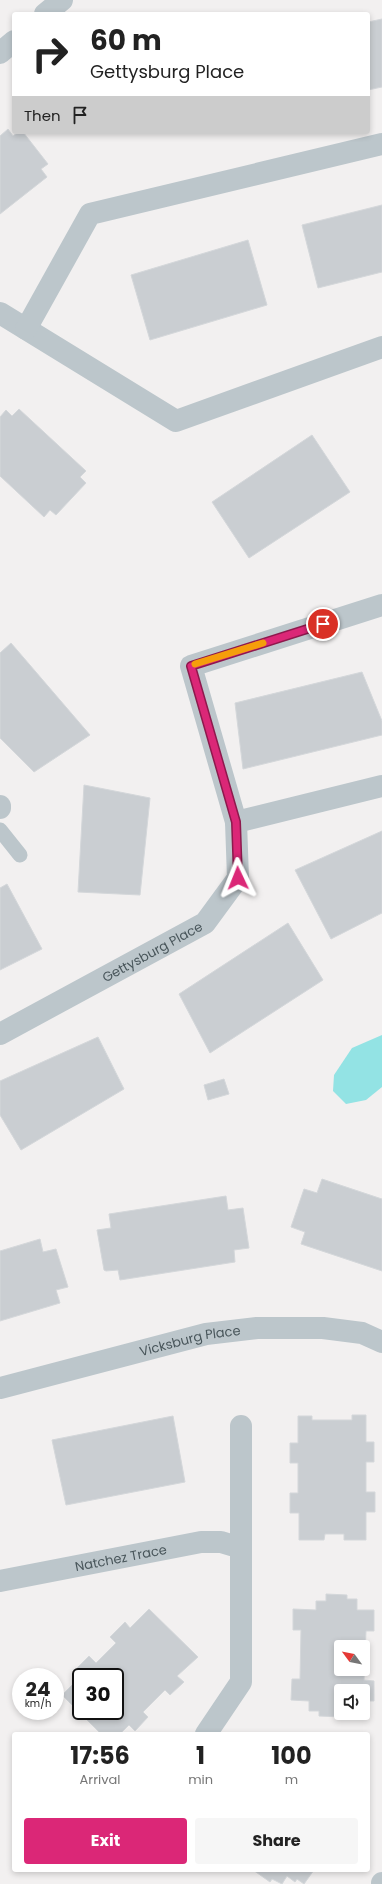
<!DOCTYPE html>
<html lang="en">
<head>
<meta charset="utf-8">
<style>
  :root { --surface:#fff; --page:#f6f6f6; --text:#222; --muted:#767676; --accent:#db2777 }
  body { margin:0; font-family:Poppins,sans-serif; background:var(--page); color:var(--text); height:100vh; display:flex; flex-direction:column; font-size:15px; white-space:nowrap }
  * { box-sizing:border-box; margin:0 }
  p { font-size:13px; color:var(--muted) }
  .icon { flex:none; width:22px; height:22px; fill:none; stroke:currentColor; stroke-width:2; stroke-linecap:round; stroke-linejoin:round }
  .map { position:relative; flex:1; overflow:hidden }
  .drawer { position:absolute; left:12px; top:1732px; width:358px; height:140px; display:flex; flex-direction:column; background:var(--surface); border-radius:4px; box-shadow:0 2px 6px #0003 }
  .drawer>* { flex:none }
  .top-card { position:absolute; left:12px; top:12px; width:358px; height:122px; border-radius:4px; box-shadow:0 2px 6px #0003; background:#fff; color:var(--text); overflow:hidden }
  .needle { width:26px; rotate:302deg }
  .buttons { position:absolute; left:334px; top:1640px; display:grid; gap:8px }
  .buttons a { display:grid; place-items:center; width:36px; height:36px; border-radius:4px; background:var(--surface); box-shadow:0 2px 6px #0003; font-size:20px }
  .speed { position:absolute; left:12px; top:1668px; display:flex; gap:8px; font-size:20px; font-weight:700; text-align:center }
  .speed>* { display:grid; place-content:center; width:52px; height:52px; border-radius:50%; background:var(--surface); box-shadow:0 2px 6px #0003; line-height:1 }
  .speed small { font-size:10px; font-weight:400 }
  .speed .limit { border:2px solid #111; border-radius:6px; background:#fff; color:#111 }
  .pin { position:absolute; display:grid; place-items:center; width:34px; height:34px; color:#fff; margin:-17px; border:2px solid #fff; border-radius:50%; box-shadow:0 1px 4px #0007 }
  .me { position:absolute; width:44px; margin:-22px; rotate:358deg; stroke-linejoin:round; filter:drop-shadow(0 0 3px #0008) }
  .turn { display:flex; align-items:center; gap:14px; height:84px; padding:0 12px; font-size:18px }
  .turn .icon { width:52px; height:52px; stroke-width:2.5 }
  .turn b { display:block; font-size:28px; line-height:34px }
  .then { display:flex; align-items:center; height:38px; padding:0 12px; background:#0003; gap:8px; font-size:15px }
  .eta { display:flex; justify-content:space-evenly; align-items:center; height:68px; text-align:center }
  .eta b { font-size:24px; font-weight:700; line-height:28px }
  .primary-button { display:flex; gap:8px; margin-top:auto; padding:8px 12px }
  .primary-button a { flex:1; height:46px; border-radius:4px; background:var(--accent); color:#fff; font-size:16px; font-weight:700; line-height:46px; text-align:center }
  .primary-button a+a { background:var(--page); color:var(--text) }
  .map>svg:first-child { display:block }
  .water { fill:#93e3e4 }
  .building { fill:#caced2; stroke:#d4d7da; fill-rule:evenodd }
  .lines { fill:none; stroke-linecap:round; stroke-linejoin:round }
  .lane { stroke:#bcc6cb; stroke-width:15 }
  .street { stroke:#bcc6cb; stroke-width:22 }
  .route-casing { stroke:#8e194d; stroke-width:10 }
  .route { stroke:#db2777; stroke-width:7 }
  .slow { stroke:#f59e0b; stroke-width:7 }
  .labels { text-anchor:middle; stroke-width:3; stroke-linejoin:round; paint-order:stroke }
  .street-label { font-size:13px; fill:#49565b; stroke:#fff }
</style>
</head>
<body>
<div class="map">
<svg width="382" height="1884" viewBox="0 0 382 1884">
  <rect width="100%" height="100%" fill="#f2f0f0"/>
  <path class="water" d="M382 1035V1087L366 1100 346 1104 333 1091 334 1075 352 1048Z"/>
  <g class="building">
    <path d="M382 19V87L368 90V22Z"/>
    <path d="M8 129 13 136 18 132H23L48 164 41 169 47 177 0 214V136Z"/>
    <path d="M382 205V272L318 288 302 225Z"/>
    <path d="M248 240 267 305 150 340 131 275Z"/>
    <path d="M19 409 86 471 80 477 86 483 56 515 50 510 44 517 0 476V417L6 410 12 416Z"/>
    <path d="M312 435 350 492 249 558 212 502Z"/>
    <path d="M11 643 90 735 34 772 0 738V653Z"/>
    <path d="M362 672 382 721V735L243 769 235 703Z"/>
    <path d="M84 785 150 798 140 895 78 892Z"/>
    <path d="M382 831V913L331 939 295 870Z"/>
    <path d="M7 884 42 949 0 970V888Z"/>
    <path d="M288 923 323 980 210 1053 179 994Z"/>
    <path d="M98 1037 124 1089 21 1150 0 1115V1081Z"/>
    <path d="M224 1079 229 1094 208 1100 204 1085Z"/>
    <path d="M322 1179 382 1199V1271L301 1244 305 1232 291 1227 304 1189 317 1193Z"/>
    <path d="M226 1196 228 1210 243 1208 249 1248 234 1250 235 1262 120 1280 118 1270 106 1271 104 1270 97 1230 111 1228 109 1214Z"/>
    <path d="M40 1239 43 1252 56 1249 68 1287 56 1290 60 1303 0 1321V1251Z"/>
    <path d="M352 1415H366V1442H374V1462H366V1492H375V1512H366V1540H344V1534H325L324 1540H299V1513H290V1493H298V1463H290V1443H298V1416H312V1420H352Z"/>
    <path d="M173 1416 185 1482 66 1505 52 1440Z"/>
    <path d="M326 1594 347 1595V1599H357V1610H374V1631H366L364 1680 374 1681V1701H363V1691H341V1713H343V1717L319 1716V1711H309V1701L291 1700 292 1679H300L301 1630H293V1609L316 1610V1601H326ZM341 1647H363V1669H341Z"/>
    <path d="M149 1609 198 1657 177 1676 184 1682 170 1695 165 1690 143 1712 148 1717 135 1731 129 1725 120 1734H101L62 1695 79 1678 73 1672 89 1656 96 1663 116 1643 110 1637 125 1622 130 1628ZM81 1677H115V1711H81Z"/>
    <path d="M253 1870H314L304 1884 297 1879 295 1882 287 1876 282 1884 272 1879 270 1882Z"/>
  </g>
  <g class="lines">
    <path class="lane" d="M0 830 20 855"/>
    <g class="street">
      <path d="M45 14 62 0"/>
      <path d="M0 53 14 41"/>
      <path d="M0 313 176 421 382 347"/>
      <path d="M26 329 90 214 382 144"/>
      <path d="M0 806V808"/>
      <path d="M236 822 382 786"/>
      <path id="s1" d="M0 1034 205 923 238 878 236 822 191 666 382 605"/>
      <path id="s2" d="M0 1388 206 1334 257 1328H323L362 1333 382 1342"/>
      <path id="s3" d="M0 1581 201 1542H221L241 1548"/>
      <path d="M206 1734 241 1682V1426"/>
      <path d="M382 1884V1883"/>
    </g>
  </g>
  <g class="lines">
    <g class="route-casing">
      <path id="route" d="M238 878 236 822 191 666 323 624"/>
    </g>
    <use href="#route" class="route"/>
    <path class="slow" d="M195 664 263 643"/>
  </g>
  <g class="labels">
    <g class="street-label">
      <text dy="5" stroke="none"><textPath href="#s1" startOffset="173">Gettysburg Place</textPath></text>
      <text dy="5" stroke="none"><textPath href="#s2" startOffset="196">Vicksburg Place</textPath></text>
      <text dy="5" stroke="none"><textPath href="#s3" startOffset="123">Natchez Trace</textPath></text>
    </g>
  </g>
</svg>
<div class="buttons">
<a><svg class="needle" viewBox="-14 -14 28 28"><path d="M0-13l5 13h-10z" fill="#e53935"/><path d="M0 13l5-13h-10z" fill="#767676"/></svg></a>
<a><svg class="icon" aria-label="sound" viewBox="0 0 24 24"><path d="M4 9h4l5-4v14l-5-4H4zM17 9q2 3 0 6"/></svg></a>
</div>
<div class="speed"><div>24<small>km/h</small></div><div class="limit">30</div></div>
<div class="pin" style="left:323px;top:624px;background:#d93025"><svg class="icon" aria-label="arrive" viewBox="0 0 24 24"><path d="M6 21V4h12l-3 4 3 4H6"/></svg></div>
<svg class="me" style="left:238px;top:878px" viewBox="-20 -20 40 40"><path d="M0-17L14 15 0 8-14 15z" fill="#db2777" stroke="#fff" stroke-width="4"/></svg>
<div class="top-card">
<div class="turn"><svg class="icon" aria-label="right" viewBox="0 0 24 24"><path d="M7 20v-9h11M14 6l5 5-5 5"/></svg><div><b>60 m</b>Gettysburg Place</div></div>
<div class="then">Then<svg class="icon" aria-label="arrive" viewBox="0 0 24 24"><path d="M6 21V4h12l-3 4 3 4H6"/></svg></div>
</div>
<section class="drawer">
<div class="eta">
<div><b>17:56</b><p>Arrival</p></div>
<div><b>1</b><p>min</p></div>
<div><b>100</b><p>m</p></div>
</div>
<div class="primary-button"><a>Exit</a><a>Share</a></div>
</section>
</div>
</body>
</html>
